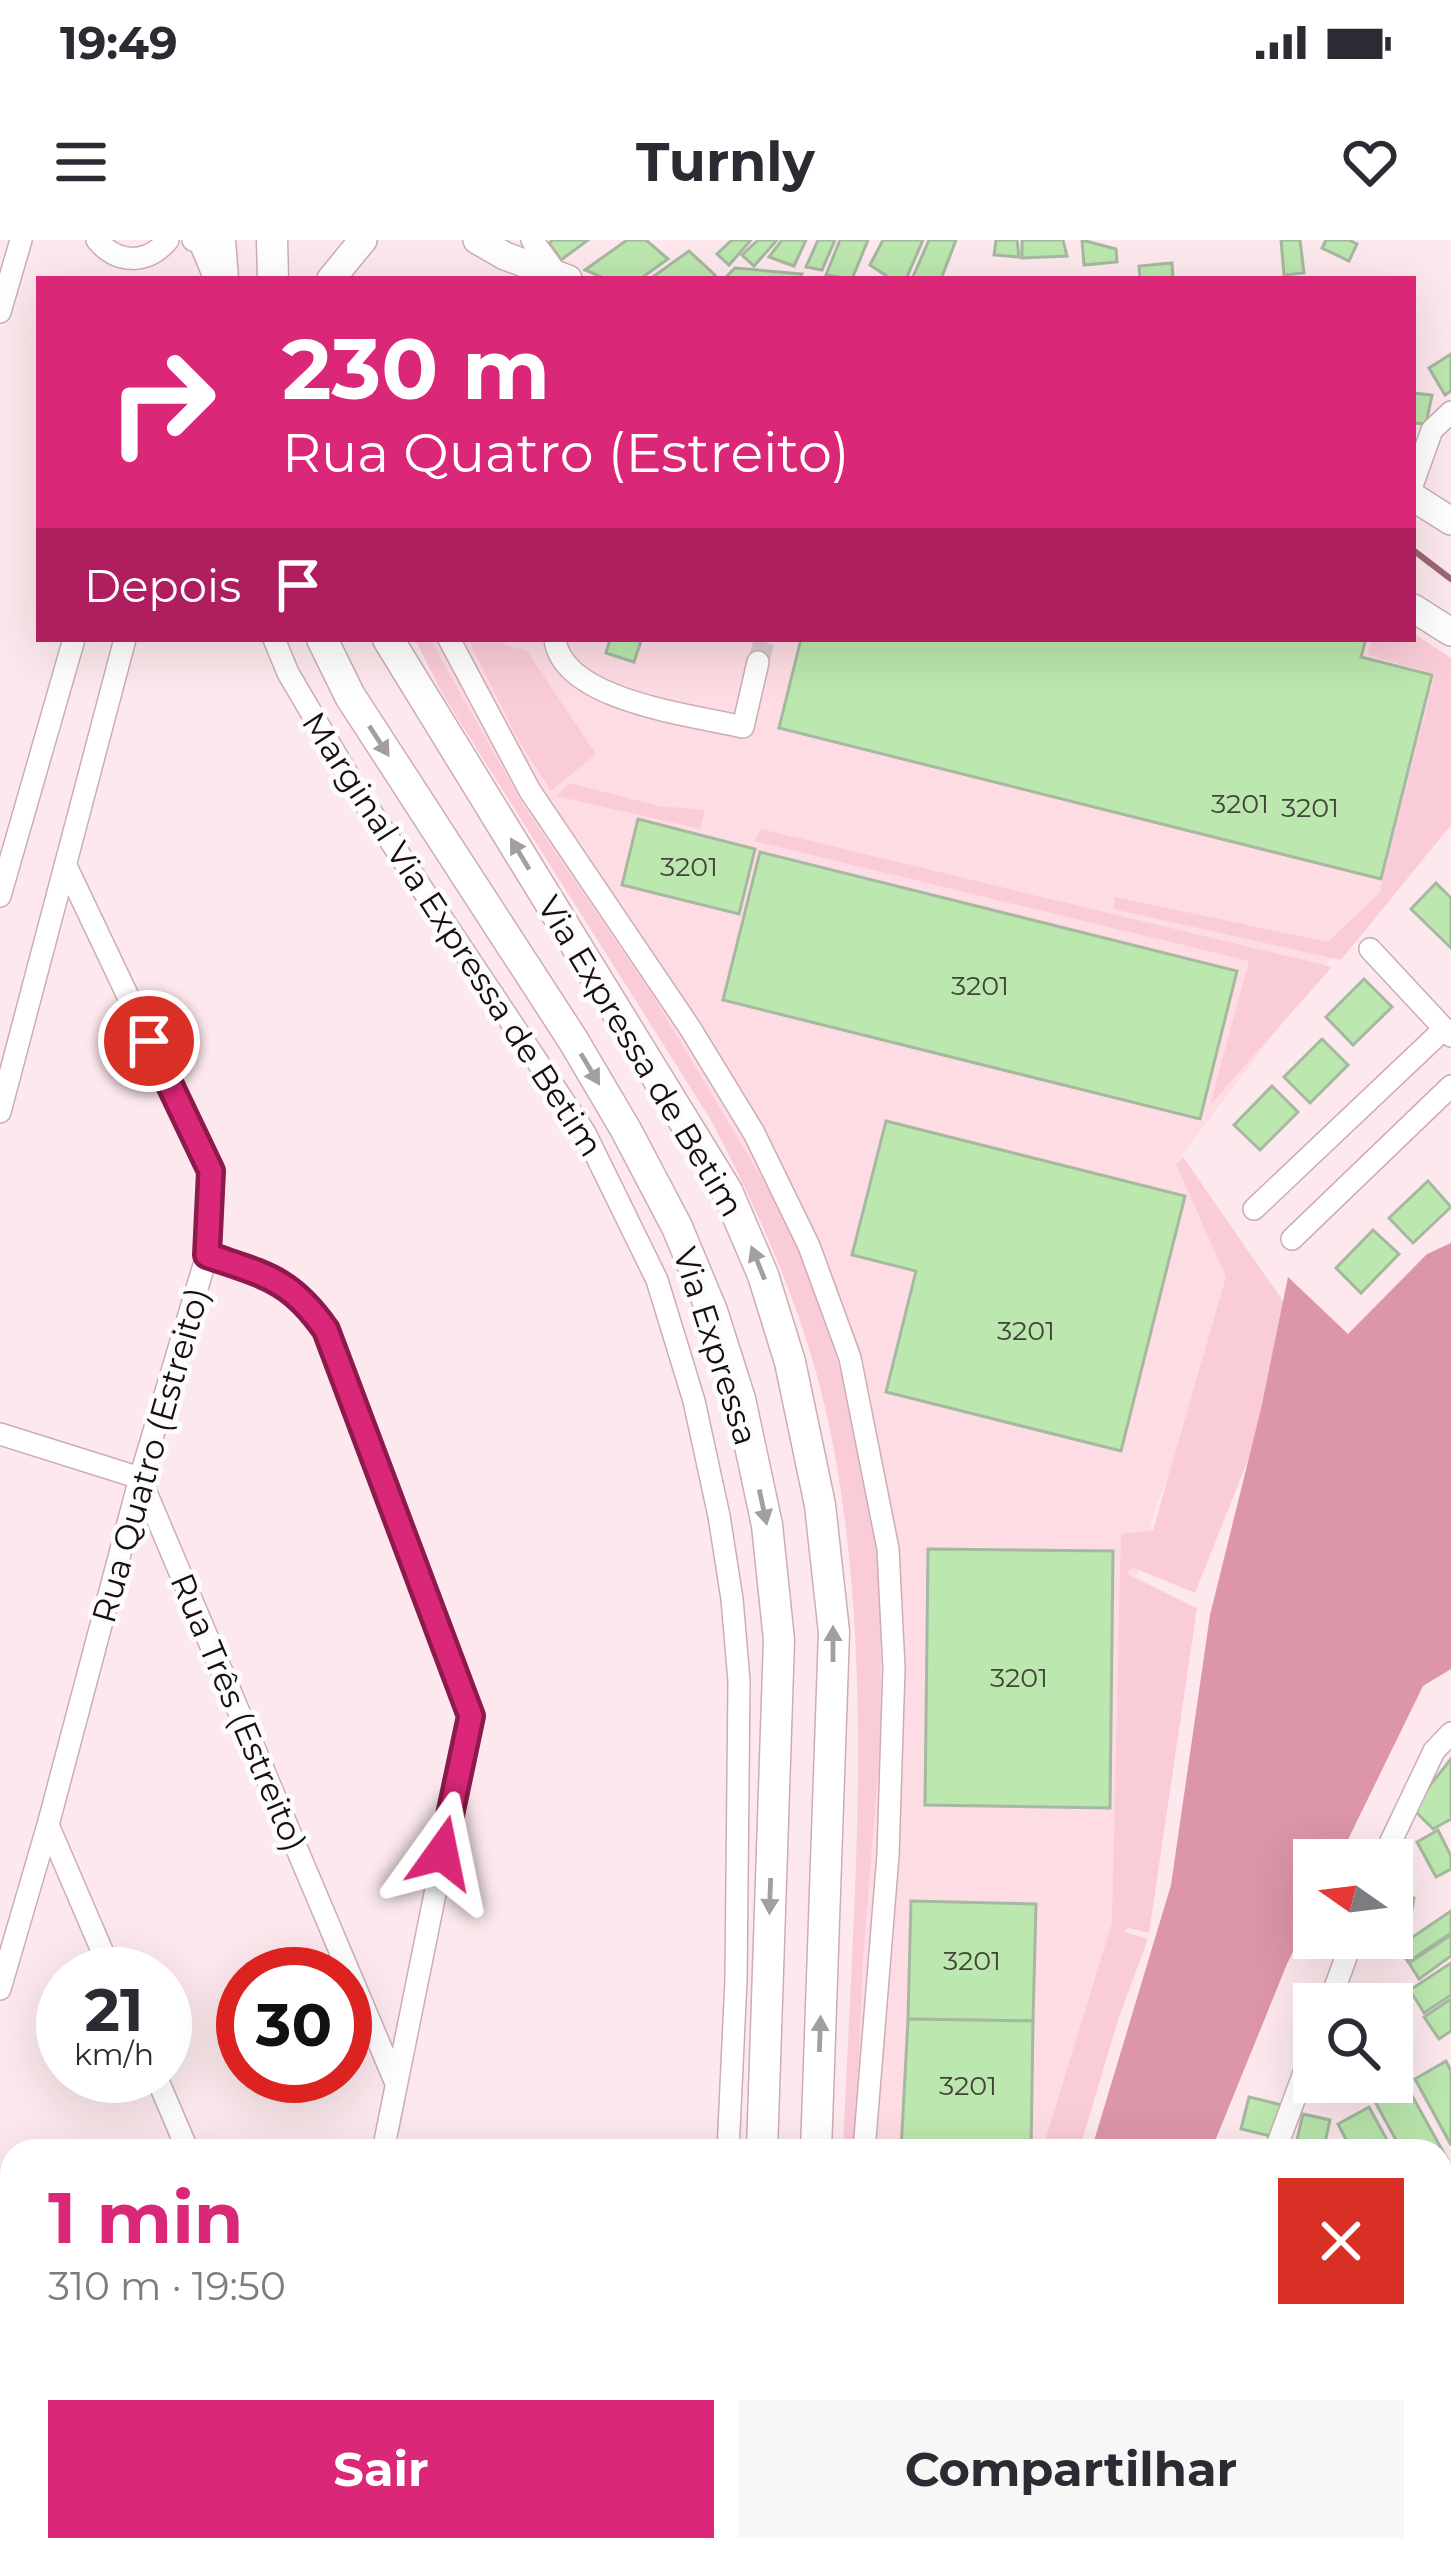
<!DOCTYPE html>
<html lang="pt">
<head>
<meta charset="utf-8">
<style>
  :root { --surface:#fff; --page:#f7f7f7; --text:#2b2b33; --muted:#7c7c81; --accent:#db2777 }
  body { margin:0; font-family:Montserrat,sans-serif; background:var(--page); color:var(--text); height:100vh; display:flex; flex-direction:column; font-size:45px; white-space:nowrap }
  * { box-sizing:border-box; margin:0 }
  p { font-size:39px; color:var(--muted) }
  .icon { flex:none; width:66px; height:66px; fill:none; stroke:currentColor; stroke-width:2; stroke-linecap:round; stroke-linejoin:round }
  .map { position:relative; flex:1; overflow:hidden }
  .panel { position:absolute; left:0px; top:1899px; width:1452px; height:423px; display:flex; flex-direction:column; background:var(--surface); border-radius:36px 36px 0 0; box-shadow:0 12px 48px #0002 }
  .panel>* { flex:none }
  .hud { position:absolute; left:36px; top:36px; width:1380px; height:366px; border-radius:0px; box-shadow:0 12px 48px #0002; background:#db2777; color:#fff; overflow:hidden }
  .needle { width:78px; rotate:284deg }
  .controls { position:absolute; left:1293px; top:1599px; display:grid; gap:24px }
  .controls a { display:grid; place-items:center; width:120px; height:120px; border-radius:0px; background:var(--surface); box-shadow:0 12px 48px #0002; font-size:60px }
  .speed { position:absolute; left:36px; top:1707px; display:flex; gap:24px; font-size:60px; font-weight:700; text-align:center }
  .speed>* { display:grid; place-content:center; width:156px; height:156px; border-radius:50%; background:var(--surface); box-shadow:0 12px 48px #0002; line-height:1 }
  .speed small { font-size:30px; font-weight:400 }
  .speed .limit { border:18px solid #d22; background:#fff; color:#111 }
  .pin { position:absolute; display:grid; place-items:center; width:102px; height:102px; color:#fff; margin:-51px; border:6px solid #fff; border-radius:50%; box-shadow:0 3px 12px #0007 }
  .me { position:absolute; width:132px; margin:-66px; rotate:12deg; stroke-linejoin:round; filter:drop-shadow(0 0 9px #0008) }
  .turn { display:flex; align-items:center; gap:42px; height:252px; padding:0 48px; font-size:54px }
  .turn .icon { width:156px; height:156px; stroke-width:2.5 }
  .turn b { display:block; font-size:84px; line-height:102px }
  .then { display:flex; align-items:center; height:114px; padding:0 48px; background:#0003; gap:24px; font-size:45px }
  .round { display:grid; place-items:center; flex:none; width:126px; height:126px; border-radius:0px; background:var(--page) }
  .headline { display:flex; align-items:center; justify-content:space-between; height:204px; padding:0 48px }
  h1 { font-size:72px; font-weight:700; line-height:90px; color:var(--accent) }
  .cta { display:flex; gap:24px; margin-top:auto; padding:24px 48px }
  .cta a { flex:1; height:138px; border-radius:0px; background:var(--accent); color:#fff; font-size:48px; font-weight:700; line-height:138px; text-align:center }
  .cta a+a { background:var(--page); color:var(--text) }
  .status { display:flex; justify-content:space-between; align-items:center; height:84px; padding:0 60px; background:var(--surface); direction:ltr }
  .status svg { height:33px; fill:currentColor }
  header { display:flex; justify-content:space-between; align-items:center; height:156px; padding:0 48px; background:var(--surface); font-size:54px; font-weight:700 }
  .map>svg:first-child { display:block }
  .built { fill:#fedce4 }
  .green { fill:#faccd7 }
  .forest { fill:#dd95a8 }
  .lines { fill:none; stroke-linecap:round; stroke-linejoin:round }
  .stream { stroke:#9c6775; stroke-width:6 }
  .building { fill:#bce7ae; stroke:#a6b8a0; stroke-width:3 }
  .minor-tunnel { stroke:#dbc8cc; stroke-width:21; stroke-dasharray:21 10; stroke-linecap:butt }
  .minor-casing { stroke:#cdadb5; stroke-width:24 }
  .major-casing { stroke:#cdadb5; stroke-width:30 }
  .highway-casing { stroke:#cdadb5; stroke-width:33 }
  .minor { stroke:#fff; stroke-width:21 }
  .major { stroke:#fff; stroke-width:27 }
  .highway { stroke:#fff; stroke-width:30 }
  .oneway { fill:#a39e9f }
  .route-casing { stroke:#8e194d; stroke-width:30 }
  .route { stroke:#db2777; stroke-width:21 }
  .labels { text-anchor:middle; stroke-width:10; stroke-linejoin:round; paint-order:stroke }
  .number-label { font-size:27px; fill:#414438 }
  .street-label { font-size:33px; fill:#180d10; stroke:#fcfcfc }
</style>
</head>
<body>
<div class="status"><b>19:49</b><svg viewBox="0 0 49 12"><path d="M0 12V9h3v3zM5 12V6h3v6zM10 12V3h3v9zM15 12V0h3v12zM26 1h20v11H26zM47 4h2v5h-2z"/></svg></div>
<header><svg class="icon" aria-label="menu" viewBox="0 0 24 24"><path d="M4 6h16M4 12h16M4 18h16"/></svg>Turnly<svg class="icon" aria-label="heart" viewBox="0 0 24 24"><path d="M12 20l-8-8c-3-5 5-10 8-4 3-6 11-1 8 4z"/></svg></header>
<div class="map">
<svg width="1451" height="2320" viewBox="0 0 1451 2320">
  <rect width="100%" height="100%" fill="#fde9ed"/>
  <path class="built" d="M424 399H1407L1451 426V575L1330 720 1181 916 1252 1063 1156 1265 1125 1380 1124 1684 1050 1911H847L862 1504 851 1273 816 1107 739 918 520 570Z"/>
  <g class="green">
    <path d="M1413 393 1451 418V585L1341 720 1113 669 1115 657 1328 702 1380 652 1435 434 1368 415 1371 399H1413Z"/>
    <path d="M415 399H430L525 568 653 756 794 992 849 1156 880 1319 881 1494 863 1719 855 1911H843C852 1674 878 1419 829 1185 807 1079 761 976 711 880L444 457Z"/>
    <path d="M468 399H500L504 404 527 411 596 514 551 551 517 498Z"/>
    <path d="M570 543 659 566 705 570 700 589 556 556Z"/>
    <path d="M761 589 1332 727 1210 865 1249 721 754 601Z"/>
    <path d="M1183 917 1301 1087 1195 1353 1132 1327 1127 1334 1197 1368 1149 1693 1128 1688 1125 1692 1148 1699 1119 1777 1079 1911H1042L1112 1683 1121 1294 1153 1290 1226 1037 1176 924Z"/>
  </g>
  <g class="forest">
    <path d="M1451 1003V1429L1423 1446 1338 1620H1314V1668L1287 1724 1211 1911H1091L1171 1645 1210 1375 1261 1169 1288 1037 1348 1094 1427 1014Z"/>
    <path d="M0 2090 12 2120V2310H86L90 2320H0Z"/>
    <path d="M1052 2310H1201L1202 2320H1053Z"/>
  </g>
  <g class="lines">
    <path class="stream" d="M1413 310 1451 339"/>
  </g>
  <g class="building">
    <path d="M553 0H588L561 20 549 3Z"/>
    <path d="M627 0H646L668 19 640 39H606L585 30Z"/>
    <path d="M732 0H751L729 25 717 14Z"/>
    <path d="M758 0H777L754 26 742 15Z"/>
    <path d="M782 0H806L794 26 769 17Z"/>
    <path d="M818 0H835L822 30 806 27Z"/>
    <path d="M840 0H868L852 39 826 35Z"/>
    <path d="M883 0H923L906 39H891L870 25Z"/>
    <path d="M929 0H956L941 39H912Z"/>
    <path d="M996 0H1017L1019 17 994 15Z"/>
    <path d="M1022 0H1063L1067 16 1022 18Z"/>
    <path d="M1082 0 1116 9 1117 22 1084 25Z"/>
    <path d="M1281 0H1300L1304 33 1284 35Z"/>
    <path d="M1326 0H1349L1357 4 1349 21 1322 8Z"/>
    <path d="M689 11 715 35 711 39H650Z"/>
    <path d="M1172 23 1173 39H1140L1139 26Z"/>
    <path d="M735 28 802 34 799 39H724Z"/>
    <path d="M1451 114V151L1445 155 1429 128Z"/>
    <path d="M1413 153 1432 155 1426 184 1413 183Z"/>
    <path d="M610 399 641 401 634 422 606 413Z"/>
    <path d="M801 399H1366L1361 417 1432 435 1381 639 779 488Z"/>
    <path d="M638 579 755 609 739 674 622 645Z"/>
    <path d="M760 612 1237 731 1200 879 723 760Z"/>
    <path d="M1436 643 1451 658V708L1411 669Z"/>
    <path d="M1364 739 1392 767 1353 805 1326 777Z"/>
    <path d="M1322 799 1348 825 1310 863 1284 837Z"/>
    <path d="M1272 846 1298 872 1260 910 1234 885Z"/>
    <path d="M886 881 1185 956 1121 1211 886 1152 916 1031 852 1015Z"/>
    <path d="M1428 941 1451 967 1413 1003 1389 978Z"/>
    <path d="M1373 990 1399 1014 1361 1053 1336 1028Z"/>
    <path d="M928 1309 1113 1311 1110 1568 925 1565Z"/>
    <path d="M1451 1519V1579L1433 1589 1412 1568Z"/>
    <path d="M1438 1590 1451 1616V1629L1436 1637 1417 1602Z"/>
    <path d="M1392 1652 1414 1658 1407 1699 1392 1694Z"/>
    <path d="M911 1661 1036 1664 1033 1781 908 1779Z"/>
    <path d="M1451 1671V1693L1408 1722 1398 1707Z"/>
    <path d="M1451 1695V1716L1419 1739 1409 1723Z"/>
    <path d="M1451 1723V1755L1424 1773 1410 1750Z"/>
    <path d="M1451 1759V1791L1439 1799 1424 1777Z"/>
    <path d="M908 1779 1033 1781 1031 1911H901Z"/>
    <path d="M1446 1821 1451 1831V1905L1415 1839Z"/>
    <path d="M1404 1841 1447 1919 1440 1923V1911H1402L1373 1858Z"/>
    <path d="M1249 1857 1282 1865 1274 1897 1241 1889Z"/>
    <path d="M1369 1867 1393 1911H1352L1338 1884Z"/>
    <path d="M1303 1874 1330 1880 1324 1907 1297 1900Z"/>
    <path d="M1440 1983 1451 2003V2067L1447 2070 1440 2057Z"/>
    <path d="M1448 2084 1451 2089V2162L1440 2143V2089Z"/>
    <path d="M1440 2151 1451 2170V2198L1440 2204Z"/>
    <path d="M1440 2251 1451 2270V2320H1438L1432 2310H1440Z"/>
    <path d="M1380 2310H1423L1429 2320H1386Z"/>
  </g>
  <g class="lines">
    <path class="minor-tunnel" d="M758 422 765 399"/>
    <g class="minor-casing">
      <g id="minor">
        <path d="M97 0C117 24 147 25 168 0"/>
        <path d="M193 0 200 3 215 39"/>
        <path d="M532 0 557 34"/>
        <path d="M0 72 21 0"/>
        <path d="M1413 243 1432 190 1451 172"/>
        <path d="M274 399 288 433 359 554 585 893 657 1040 694 1161 719 1276 732 1359 739 1441 736 1740 728 1911"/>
        <path d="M449 399 530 551 690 788 754 893 809 1006 850 1118 888 1309 894 1428 888 1615 864 1911"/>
        <path d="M555 399C562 461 693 475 743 487L758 422"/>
        <path d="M0 656 74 399"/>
        <path d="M1370 709 1451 796"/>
        <path d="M0 872 125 399"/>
        <path d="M1254 969 1444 789"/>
        <path d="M1292 999 1451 846"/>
        <path d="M207 1015C261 1034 292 1041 326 1090L471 1476 383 1911"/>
        <path d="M0 1194 140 1238 395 1841"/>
        <path d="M48 1585 112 1734"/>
        <path d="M1382 1620 1434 1511 1451 1493"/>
        <path d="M0 1749 48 1585 140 1238 207 1015 211 931 67 628"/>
        <path d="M1329 1764 1353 1698"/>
        <path d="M156 1836 188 1911"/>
        <path d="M1275 1911 1314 1806"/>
        <path d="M1440 1945 1451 1938"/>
        <path d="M0 2022 12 2051"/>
        <path d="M1440 2229 1451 2223"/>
        <path d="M120 2310 127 2320"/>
        <path d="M1234 2310 1238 2320"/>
        <path d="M296 2320 303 2310"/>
        <path d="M712 2320V2310"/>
        <path d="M853 2320 854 2310"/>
        <path d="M1280 2320 1297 2310"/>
      </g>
    </g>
    <g class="major-casing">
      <g id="major">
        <path d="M477 0 505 16 568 39"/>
        <path d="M331 39 363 0"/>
        <path d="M1413 257 1451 281"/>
        <path d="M1413 368 1451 392"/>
      </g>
    </g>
    <g class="highway-casing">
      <g id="highway">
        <path d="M220 0 223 39"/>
        <path d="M272 0 273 39"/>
        <path d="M322 399 350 456 573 800 626 890 677 987 712 1071 740 1159 767 1285 779 1400 762 1911"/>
        <path d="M388 399 727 951 763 1035 790 1122 820 1265 834 1392 816 1911"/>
        <path d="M748 2320 749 2310"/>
        <path d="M801 2320V2310"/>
      </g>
    </g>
    <use href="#minor" class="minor"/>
    <use href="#major" class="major"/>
    <use href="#highway" class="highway"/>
  </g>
  <defs><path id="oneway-solid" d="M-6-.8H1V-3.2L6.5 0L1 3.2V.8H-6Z" transform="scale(3)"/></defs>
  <g class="oneway">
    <use href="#oneway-solid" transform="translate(379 501) rotate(57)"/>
    <use href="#oneway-solid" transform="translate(520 614) rotate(-121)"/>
    <use href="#oneway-solid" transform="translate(590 829) rotate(59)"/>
    <use href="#oneway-solid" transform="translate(758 1023) rotate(-112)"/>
    <use href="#oneway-solid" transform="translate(763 1267) rotate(78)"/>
    <use href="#oneway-solid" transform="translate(833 1404) rotate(-90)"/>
    <use href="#oneway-solid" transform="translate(770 1656) rotate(92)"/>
    <use href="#oneway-solid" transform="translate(820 1794) rotate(-88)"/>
  </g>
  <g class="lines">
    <g class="route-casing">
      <path id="route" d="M149 801 211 931 207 1015C264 1035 290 1038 326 1090L471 1476 442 1613"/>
    </g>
    <use href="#route" class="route"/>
  </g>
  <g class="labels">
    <g class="number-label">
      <text x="1240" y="573">3201</text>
      <text x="1310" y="577">3201</text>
      <text x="689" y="636">3201</text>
      <text x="980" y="755">3201</text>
      <text x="1026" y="1100">3201</text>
      <text x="1019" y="1447">3201</text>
      <text x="972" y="1730">3201</text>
      <text x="968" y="1855">3201</text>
    </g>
    <g class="street-label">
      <text transform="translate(453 694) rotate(57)" y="12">Marginal Via Expressa de Betim</text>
      <text transform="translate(641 816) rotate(59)" y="12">Via Expressa de Betim</text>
      <text transform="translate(716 1106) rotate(72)" y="12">Via Expressa</text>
      <text transform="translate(150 1215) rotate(-74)" y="12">Rua Quatro (Estreito)</text>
      <text transform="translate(239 1472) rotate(67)" y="12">Rua Três (Estreito)</text>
    </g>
  </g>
</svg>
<div class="controls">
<a><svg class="needle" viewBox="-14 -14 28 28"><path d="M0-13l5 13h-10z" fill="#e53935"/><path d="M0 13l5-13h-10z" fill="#7c7c81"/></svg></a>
<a><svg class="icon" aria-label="search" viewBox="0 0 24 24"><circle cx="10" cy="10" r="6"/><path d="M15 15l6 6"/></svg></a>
</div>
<div class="speed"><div>21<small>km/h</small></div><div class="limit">30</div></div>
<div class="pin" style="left:149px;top:801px;background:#d93025"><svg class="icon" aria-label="arrive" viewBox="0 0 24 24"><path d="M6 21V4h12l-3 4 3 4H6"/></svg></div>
<svg class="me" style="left:442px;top:1613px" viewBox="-20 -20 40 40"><path d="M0-17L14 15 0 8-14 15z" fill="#db2777" stroke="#fff" stroke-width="4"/></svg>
<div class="hud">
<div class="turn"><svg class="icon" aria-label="right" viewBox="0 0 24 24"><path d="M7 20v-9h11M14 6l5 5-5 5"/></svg><div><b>230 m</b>Rua Quatro (Estreito)</div></div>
<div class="then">Depois<svg class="icon" aria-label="arrive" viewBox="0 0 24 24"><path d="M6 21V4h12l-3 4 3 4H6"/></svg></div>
</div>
<section class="panel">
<div class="headline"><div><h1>1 min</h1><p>310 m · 19:50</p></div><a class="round" style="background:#d93025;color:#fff"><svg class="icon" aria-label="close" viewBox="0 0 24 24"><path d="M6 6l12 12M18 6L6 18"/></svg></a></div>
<div class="cta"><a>Sair</a><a>Compartilhar</a></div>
</section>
</div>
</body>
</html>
